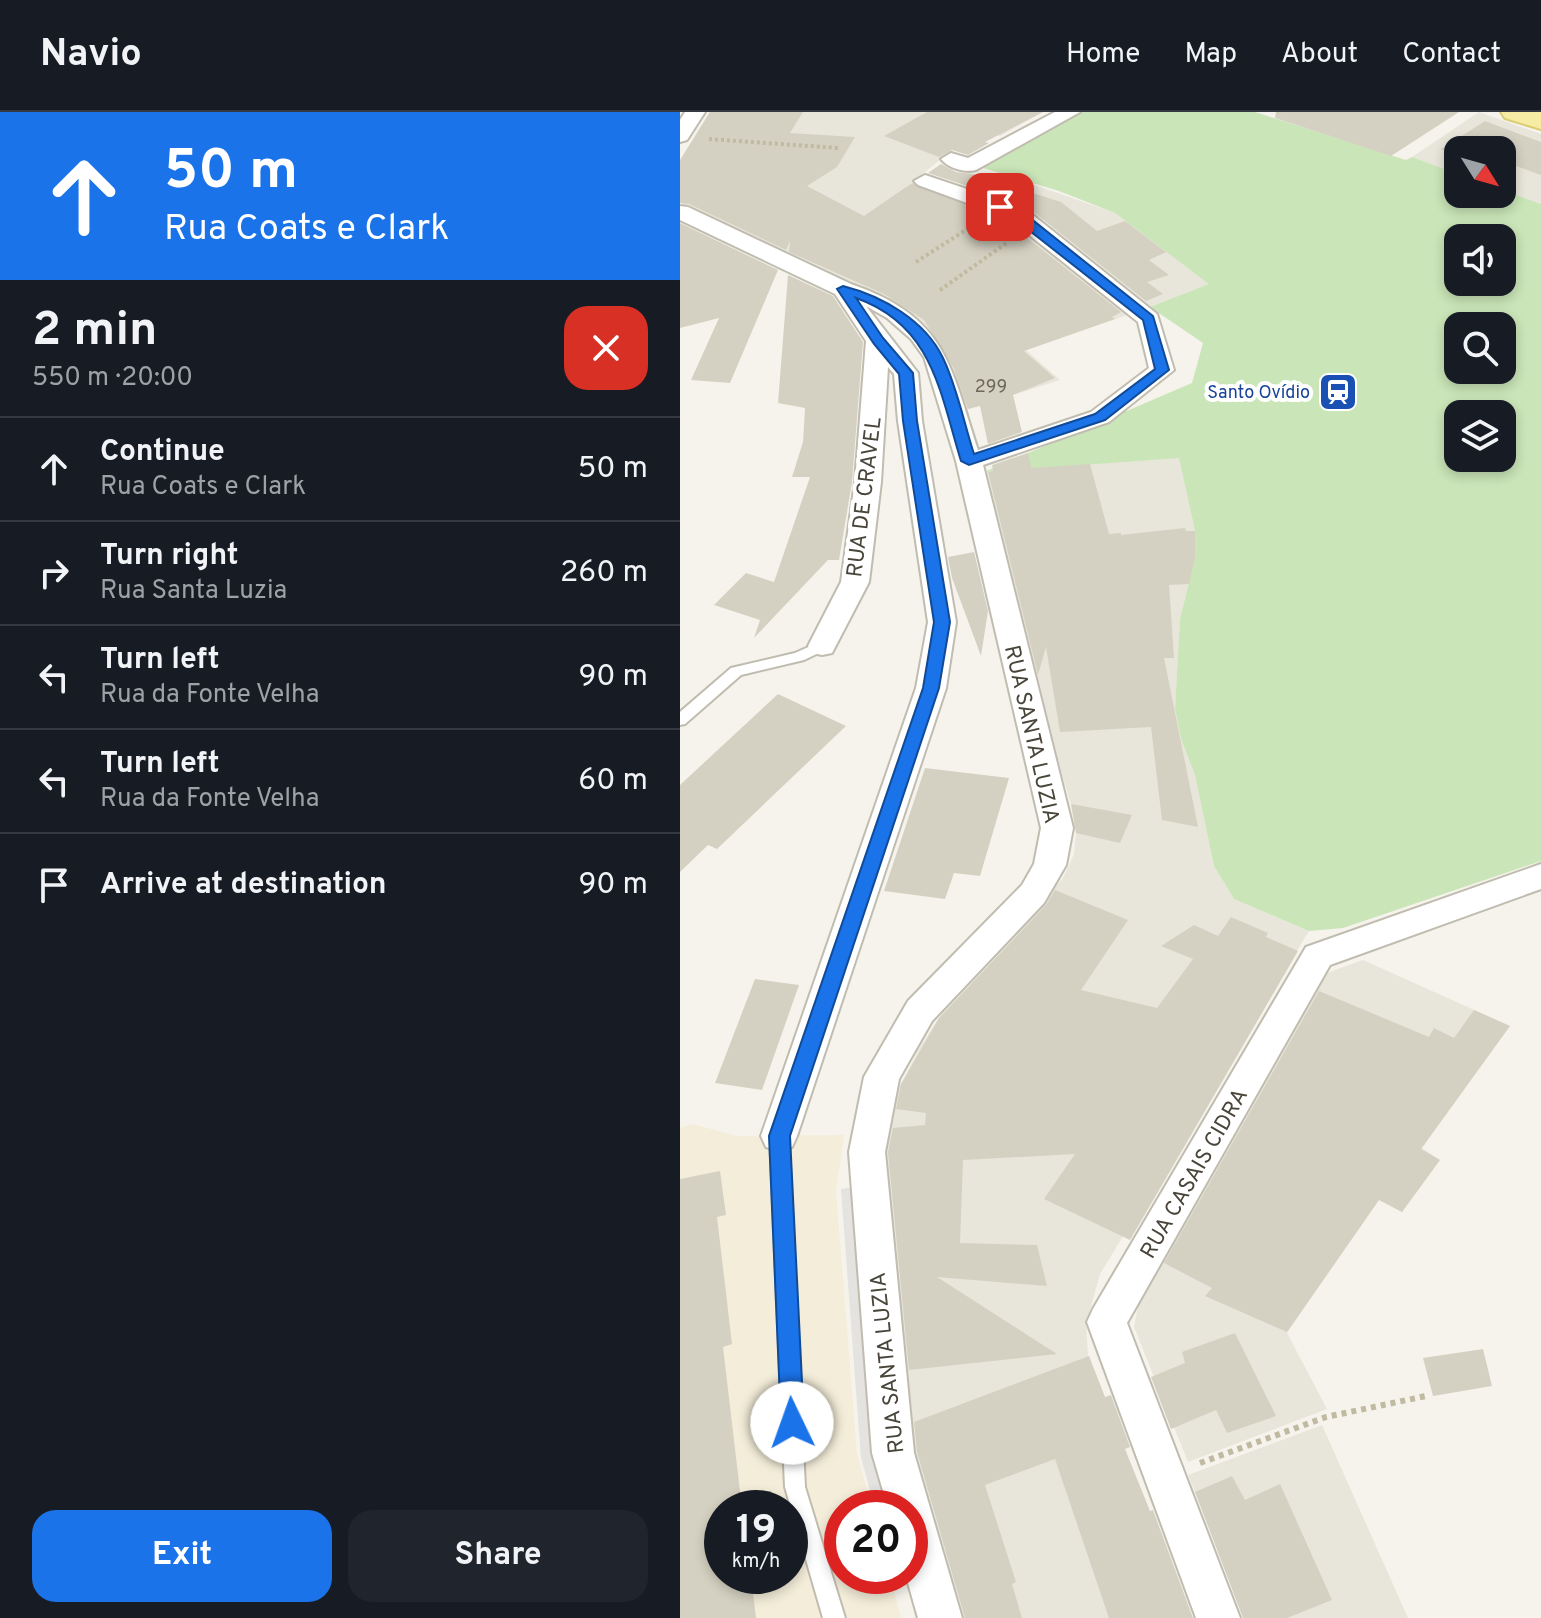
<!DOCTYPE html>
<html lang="en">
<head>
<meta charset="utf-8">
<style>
  :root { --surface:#171b24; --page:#20242c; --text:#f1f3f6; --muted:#9ea1a6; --line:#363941; --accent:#1a73e8 }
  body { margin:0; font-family:Overpass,sans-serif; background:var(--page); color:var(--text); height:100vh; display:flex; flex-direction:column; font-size:30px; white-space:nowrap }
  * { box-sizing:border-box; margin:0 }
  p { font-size:26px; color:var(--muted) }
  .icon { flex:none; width:44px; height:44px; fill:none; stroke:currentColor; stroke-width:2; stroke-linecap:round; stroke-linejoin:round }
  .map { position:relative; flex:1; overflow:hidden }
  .sheet { display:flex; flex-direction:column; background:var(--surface); width:680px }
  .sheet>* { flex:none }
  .guide { background:#1a73e8; color:#fff; overflow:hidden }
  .needle { width:52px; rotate:127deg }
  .controls { position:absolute; left:764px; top:24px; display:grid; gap:16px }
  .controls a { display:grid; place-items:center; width:72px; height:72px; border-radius:16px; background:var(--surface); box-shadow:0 4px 12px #0003; font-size:40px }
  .speed { position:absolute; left:24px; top:1378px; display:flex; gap:16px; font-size:40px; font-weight:700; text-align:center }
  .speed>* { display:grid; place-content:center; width:104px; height:104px; border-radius:50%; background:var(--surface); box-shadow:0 4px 12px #0003; line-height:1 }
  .speed small { font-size:20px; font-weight:400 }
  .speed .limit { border:12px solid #d22; background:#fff; color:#111 }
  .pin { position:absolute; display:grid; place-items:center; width:68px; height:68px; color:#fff; margin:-34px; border-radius:16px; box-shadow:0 4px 12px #0006 }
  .me { position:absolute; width:88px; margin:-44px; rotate:357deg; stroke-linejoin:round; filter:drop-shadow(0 0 6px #0008) }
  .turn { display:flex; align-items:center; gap:28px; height:168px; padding:0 32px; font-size:36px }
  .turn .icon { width:104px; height:104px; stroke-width:2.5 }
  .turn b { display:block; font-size:56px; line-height:68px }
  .round { display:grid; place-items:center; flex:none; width:84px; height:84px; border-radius:24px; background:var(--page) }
  .overview { display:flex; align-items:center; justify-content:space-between; height:136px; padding:0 32px }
  h1 { font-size:48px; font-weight:700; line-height:60px }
  .primary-button { display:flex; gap:16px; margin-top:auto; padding:16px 32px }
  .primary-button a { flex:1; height:92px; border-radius:24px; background:var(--accent); color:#fff; font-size:32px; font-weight:700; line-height:92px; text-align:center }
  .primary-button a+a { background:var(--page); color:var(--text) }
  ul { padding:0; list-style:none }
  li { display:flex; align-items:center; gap:24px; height:104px; padding:0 32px; border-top:2px solid var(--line) }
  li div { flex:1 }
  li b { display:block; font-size:30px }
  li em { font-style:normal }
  header { display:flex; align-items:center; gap:48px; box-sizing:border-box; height:112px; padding:0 40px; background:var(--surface); border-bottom:2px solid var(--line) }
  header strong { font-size:38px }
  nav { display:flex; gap:44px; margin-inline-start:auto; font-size:28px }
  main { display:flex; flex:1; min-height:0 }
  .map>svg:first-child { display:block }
  .residential { fill:#e8e6da }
  .commercial { fill:#f4edd9; fill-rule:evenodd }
  .green { fill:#cae5b8; fill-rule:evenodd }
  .parking { fill:#e4e3df }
  .building { fill:#d5d1c2 }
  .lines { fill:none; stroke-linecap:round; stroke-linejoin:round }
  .lane-casing { stroke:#c0bcaf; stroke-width:4 }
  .street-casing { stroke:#c0bcaf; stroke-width:4 }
  .primary-casing { stroke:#dbcd73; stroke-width:4 }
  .path-far1 { stroke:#c0baa1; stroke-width:4; stroke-dasharray:3 3; stroke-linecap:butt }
  .path { stroke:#c0baa1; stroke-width:6; stroke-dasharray:5 5; stroke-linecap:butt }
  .lane { fill:#fff; fill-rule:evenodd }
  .street { fill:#fff; fill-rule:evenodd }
  .primary { fill:#f7eca3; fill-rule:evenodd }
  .route { fill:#1a73e8; stroke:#114b97; stroke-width:2 }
  .labels { text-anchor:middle; stroke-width:8; stroke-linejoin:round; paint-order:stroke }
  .number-label { font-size:18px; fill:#6c685c }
  .far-transit-label { font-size:18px; fill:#164399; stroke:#fff; text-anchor:end }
  .street-label { font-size:22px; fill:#49453a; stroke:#fff }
</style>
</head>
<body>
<header>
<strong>Navio</strong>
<nav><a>Home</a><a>Map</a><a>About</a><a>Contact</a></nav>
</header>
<main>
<section class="sheet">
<div class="guide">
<div class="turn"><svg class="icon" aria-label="ahead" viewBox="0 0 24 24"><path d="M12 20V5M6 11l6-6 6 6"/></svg><div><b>50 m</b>Rua Coats e Clark</div></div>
</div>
<div class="overview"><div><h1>2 min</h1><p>550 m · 20:00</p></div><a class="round" style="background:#d93025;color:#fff"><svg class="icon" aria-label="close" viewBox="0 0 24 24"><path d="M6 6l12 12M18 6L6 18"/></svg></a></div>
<ul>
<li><svg class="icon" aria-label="ahead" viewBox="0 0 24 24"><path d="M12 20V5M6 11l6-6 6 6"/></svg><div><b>Continue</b><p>Rua Coats e Clark</p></div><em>50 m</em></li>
<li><svg class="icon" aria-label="right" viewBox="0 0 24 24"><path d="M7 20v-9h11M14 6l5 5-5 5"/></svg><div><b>Turn right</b><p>Rua Santa Luzia</p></div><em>260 m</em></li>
<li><svg class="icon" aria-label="left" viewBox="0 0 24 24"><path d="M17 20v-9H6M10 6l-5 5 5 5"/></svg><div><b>Turn left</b><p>Rua da Fonte Velha</p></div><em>90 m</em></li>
<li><svg class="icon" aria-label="left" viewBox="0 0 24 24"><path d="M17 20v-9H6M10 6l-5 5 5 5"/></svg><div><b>Turn left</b><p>Rua da Fonte Velha</p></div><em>60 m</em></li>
<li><svg class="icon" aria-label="arrive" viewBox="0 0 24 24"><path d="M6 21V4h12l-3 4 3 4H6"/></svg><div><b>Arrive at destination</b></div><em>90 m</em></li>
</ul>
<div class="primary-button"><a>Exit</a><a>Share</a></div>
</section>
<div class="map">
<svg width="861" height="1506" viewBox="0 0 861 1506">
  <rect width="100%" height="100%" fill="#f5f3ec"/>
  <g class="residential">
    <path d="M30 0H363L320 24 298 17 224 77 270 95 281 89 329 104 450 202 346 238 380 268 285 298 276 263 265 241 254 223 230 201 124 147 2 93 0 49Z"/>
    <path d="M799 0 861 22V92L822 78V38H778V62L732 45Z"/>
    <path d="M320 61 435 101 530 172 470 195 427 164 291 78Z"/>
    <path d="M499 345 515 419 514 449 500 507 495 597 501 627 515 663 534 754 554 787 629 819 420 1162 406 1212 408 1243 510 1506H278L231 1352 204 1042 214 987 240 935 272 886 307 852 383 766 394 742 396 721 391 692 369 621 304 360Z"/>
    <path d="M683 848 830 914 742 1036 760 1048 722 1100 699 1088 607 1221 647 1297 508 1350 454 1215 458 1194 644 862Z"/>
    <path d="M642 1313 728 1506H565L508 1363Z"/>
  </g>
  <path class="commercial" d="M13 1012 57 1024 164 1023 156 1079 177 1342 192 1396H162V1464H210L221 1506H0V1016ZM42 1396H110V1464H42Z"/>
  <path class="green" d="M402 0H575L726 48 732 45 778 62V82H822V78L861 92V749L663 816 629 819 554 787 534 754 515 663 501 627 495 597 500 507 514 449 515 419 499 346 304 360 512 271 523 231 470 195 529 172 435 101 379 79 300 55ZM778 126H822V170H778ZM778 214H822V258H778ZM778 302H822V346H778Z"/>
  <path class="parking" d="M178 1074 216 1396H195L181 1346 161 1077Z"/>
  <g class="building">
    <path d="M30 0H123L110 21 175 25 157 55 127 74 184 104 232 71 326 109 441 200 432 205 435 207 344 239 375 266 333 283 342 320 308 332 300 294 288 297 273 255 244 208 204 182 109 140 110 129 106 138 9 92 0 91V48Z"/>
    <path d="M247 0H363L305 30 309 31 288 43 272 38 259 45 204 24Z"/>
    <path d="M596 0H779L711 44 595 6Z"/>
    <path d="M805 9 861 30V63L822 49V38H760Z"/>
    <path d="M261 52 276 60 293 62 381 90 417 119 445 109 486 140 469 148 489 163 467 170 483 182 466 189 345 93 248 61Z"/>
    <path d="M0 111 98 158 50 271 11 268 39 206 0 216Z"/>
    <path d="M108 163 153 184 183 230 172 370 159 448H148L74 526 80 508 34 493 66 461 94 470 130 365H112L123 330 125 296 98 291Z"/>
    <path d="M348 341 351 356 410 352 429 422 441 421V423L505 416 506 419H515V446L509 472 489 473 494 546H484L518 715 482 708 471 615 380 620 366 535 358 563 308 360 313 359 312 353Z"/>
    <path d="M294 440 308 499 301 544 272 466 268 445Z"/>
    <path d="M98 582 166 614 37 737 28 733 0 760V673Z"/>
    <path d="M245 656 329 666 300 764 274 761 265 787 204 779Z"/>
    <path d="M391 692 452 703 440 731 396 721Z"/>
    <path d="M375 778 448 808 401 878 477 896 513 847 481 834 514 813 538 824 551 805 588 821 586 825 618 839 450 1128 364 1087 395 1042 283 1048 280 1131 357 1133 367 1174 257 1165 377 1242 229 1258 208 1040 213 1016 245 1013 246 1001 216 997 221 972 259 906 366 793Z"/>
    <path d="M75 867 119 873 82 978 35 971Z"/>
    <path d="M639 879 749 925 754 916 774 926 794 898 830 914 741 1037 760 1048 722 1100 699 1088 607 1220 525 1184 532 1176 484 1151Z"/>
    <path d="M40 1059 46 1103 37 1105 52 1232 43 1235 62 1396H42V1464H71L76 1506H0V1067Z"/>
    <path d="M555 1221 596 1304 547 1321 536 1298 491 1317 471 1265 505 1251 502 1240Z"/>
    <path d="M803 1237 812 1274 753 1284 743 1246Z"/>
    <path d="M409 1244 425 1285 431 1283 450 1335 445 1337 470 1399 473 1398 513 1506H429L375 1347 305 1373 336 1470 332 1472 342 1506H285L237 1340 234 1310Z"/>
    <path d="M552 1364 565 1388 600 1372 652 1488 607 1506H563L515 1380Z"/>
  </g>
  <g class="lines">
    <g class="lane-casing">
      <g id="lane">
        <path d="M142 529 147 531 149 534 147 537 124 548 61 563 5 612 0 613V600L51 556 115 541Z"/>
        <path d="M99 1016 105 1019 108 1024 125 1375 165 1506H143L105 1375 90 1024 93 1019Z"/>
      </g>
    </g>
    <g class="street-casing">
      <g id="street">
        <path d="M5 0H25L7 28 0 30V8Z"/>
        <path d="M375 0H400L296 58C285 61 268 56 261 47L271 41 288 46Z"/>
        <path d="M245 63 344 96 477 202 494 258 429 310 303 353 393 716 386 753 364 791 252 909 219 967 205 1040 234 1341 282 1506H238L226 1464H230V1396H208L192 1341 169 1040 184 965 228 889 342 773 354 752 361 716 276 349 244 245 231 227 207 206 186 194 238 261 242 309 276 510 266 576 117 1024 112 1035 99 1039 86 1035 81 1024 236 576 248 510 218 309 214 262 208 255 201 370 189 470 152 541 142 543 132 541 128 534 161 470 175 370 186 229 155 182 0 108V94L8 95 171 172C266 205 270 252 298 338L411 300 469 256 458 210 328 106 238 73 234 69Z"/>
        <path d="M861 752V777L650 853 447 1211 560 1506H516L407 1210 413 1197 626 835Z"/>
      </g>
    </g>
    <g class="primary-casing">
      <path id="primary" d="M821 0H861V17L825 6Z"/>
    </g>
    <g class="path-far1">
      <path d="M29 27 158 36"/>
      <path d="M236 150 292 114"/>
      <path d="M260 178 328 130"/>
    </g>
    <path class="path" d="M520 1351 646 1305 746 1284"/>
    <use href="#lane" class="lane"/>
    <use href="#street" class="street"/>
    <use href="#primary" class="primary"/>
  </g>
  <path class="route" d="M320 92 340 98 473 204 489 258 425 308 289 353 281 349C260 281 253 213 176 186L203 226 233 261 237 309 270 510 259 576 110 1024 124 1311 121 1319 112 1322 104 1319 101 1311 89 1024 243 576 254 510 223 309 219 262 194 232 157 177 163 174C202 184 245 208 263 246 277 275 284 311 294 342L415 302 475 257 463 208 331 104 313 95Z"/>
  <defs>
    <g id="station-square" transform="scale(2)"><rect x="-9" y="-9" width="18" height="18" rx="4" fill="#1a4fb4" stroke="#fff"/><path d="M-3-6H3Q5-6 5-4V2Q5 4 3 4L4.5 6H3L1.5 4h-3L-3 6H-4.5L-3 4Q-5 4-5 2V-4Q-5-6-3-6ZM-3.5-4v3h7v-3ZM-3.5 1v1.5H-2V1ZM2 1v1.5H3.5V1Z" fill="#fff"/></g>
  </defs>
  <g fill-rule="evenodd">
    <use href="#station-square" x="658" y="280"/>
  </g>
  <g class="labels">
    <g class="number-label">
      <text x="311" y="280">299</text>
    </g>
    <g class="far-transit-label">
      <text x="630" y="286">Santo Ovídio</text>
    </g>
    <g class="street-label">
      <text transform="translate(183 385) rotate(-83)" y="8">RUA DE CRAVEL</text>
      <text transform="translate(353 622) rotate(77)" y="8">RUA SANTA LUZIA</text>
      <text transform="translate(513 1061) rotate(-60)" y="8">RUA CASAIS CIDRA</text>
      <text transform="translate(206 1251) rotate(-96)" y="8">RUA SANTA LUZIA</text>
    </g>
  </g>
</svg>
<div class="controls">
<a><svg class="needle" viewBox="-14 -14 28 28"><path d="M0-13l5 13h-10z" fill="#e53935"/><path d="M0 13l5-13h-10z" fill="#9ea1a6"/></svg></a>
<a><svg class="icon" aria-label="sound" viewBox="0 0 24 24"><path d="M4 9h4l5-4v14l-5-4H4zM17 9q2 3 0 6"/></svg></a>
<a><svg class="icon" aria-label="search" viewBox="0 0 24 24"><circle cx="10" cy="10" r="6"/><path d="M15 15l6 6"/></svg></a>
<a><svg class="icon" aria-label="layers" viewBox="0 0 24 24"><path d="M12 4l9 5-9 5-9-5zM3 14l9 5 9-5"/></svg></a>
</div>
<div class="speed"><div>19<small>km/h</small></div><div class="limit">20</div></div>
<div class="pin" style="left:320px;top:95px;background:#d93025"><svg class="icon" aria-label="arrive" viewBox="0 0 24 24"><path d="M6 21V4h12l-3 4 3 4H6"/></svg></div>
<svg class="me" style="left:112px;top:1311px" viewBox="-20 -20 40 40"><circle r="19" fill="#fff"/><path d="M0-13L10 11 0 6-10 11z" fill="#1a73e8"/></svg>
</div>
</main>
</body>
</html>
